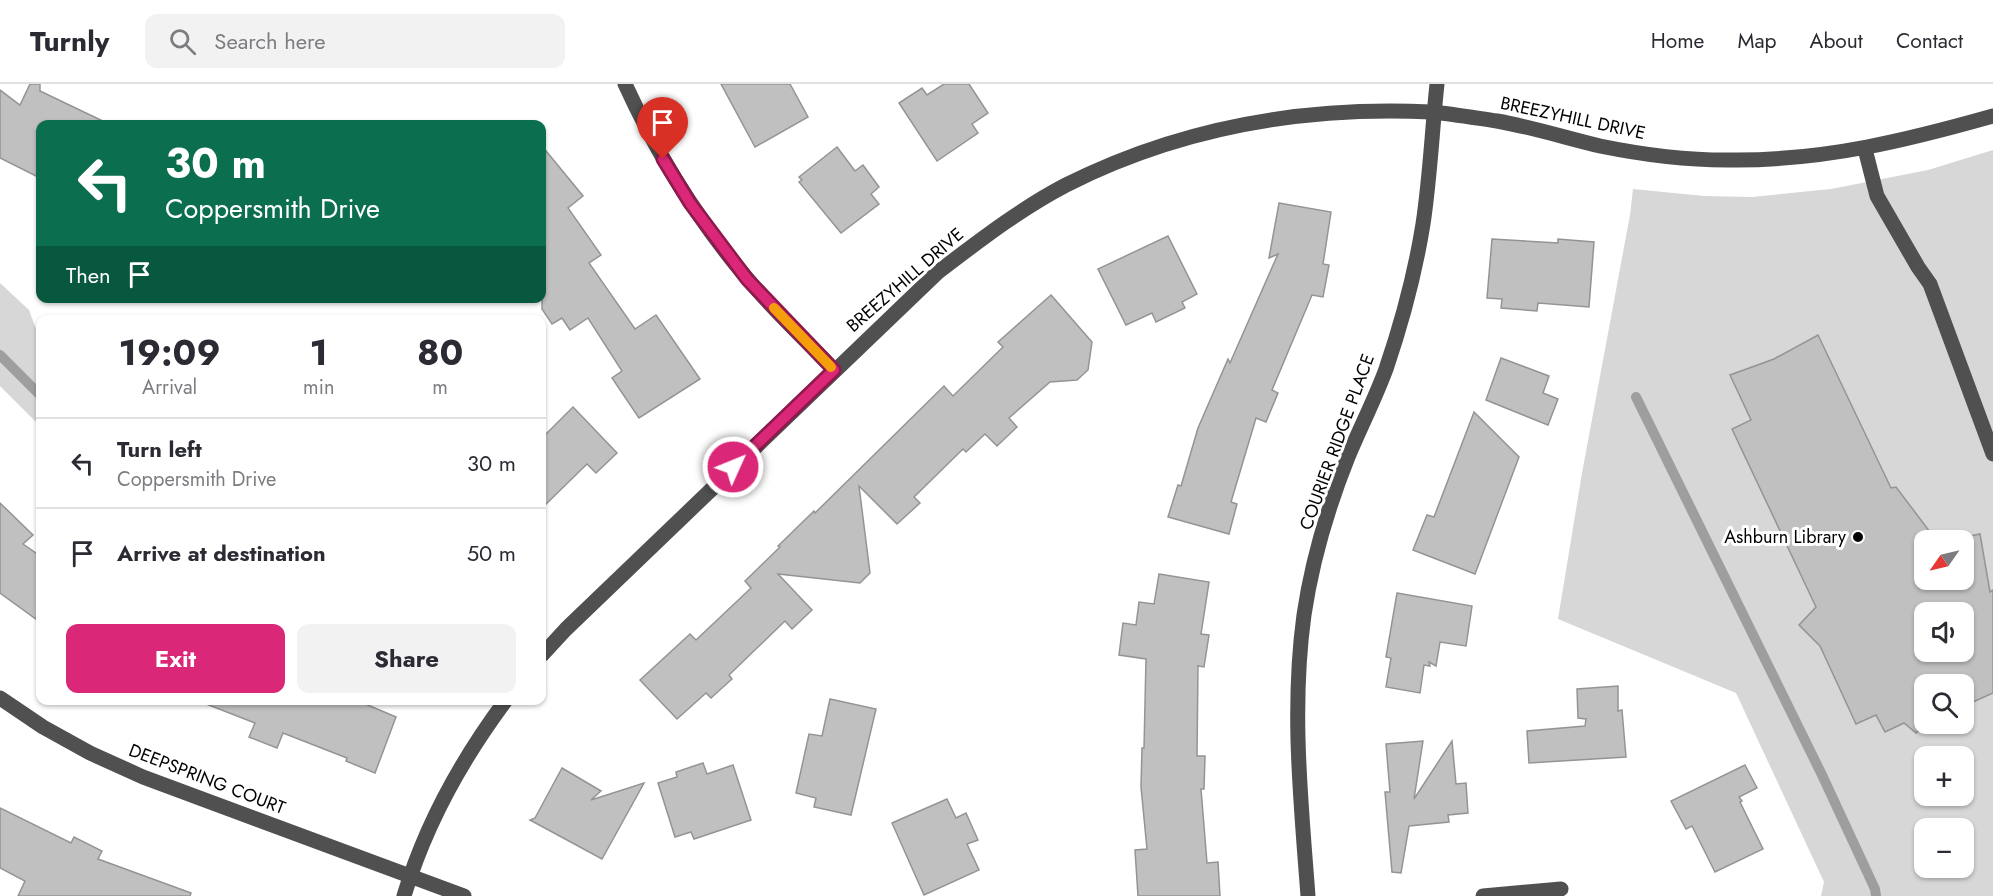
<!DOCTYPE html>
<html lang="en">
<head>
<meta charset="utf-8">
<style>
  :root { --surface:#fff; --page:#f2f2f3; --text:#2b2b33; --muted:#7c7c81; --line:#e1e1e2; --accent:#db2777 }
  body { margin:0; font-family:Jost,sans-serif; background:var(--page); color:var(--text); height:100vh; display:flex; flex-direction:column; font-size:22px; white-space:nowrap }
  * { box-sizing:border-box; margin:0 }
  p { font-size:20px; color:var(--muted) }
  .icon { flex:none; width:33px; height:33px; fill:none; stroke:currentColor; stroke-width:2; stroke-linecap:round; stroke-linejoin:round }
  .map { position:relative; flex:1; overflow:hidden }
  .details { position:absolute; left:36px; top:231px; width:510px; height:390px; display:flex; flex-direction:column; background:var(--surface); border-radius:12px; box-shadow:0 2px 4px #0004 }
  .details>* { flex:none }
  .hud { position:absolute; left:36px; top:36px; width:510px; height:183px; border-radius:12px; box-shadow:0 2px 4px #0004; background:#0b6e4f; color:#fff; overflow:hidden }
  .needle { width:39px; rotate:236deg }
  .tools { position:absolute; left:1914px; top:446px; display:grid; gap:12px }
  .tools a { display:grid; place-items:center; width:60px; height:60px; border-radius:12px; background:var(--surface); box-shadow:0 2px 4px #0004; font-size:30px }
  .pin { position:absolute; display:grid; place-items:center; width:51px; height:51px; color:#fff; margin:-62px -26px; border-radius:50% 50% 50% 0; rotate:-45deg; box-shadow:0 0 6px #0007 }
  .pin .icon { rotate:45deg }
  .me { position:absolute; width:66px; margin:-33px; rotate:46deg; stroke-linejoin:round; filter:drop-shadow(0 0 4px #0008) }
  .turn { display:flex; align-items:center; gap:21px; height:126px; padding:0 30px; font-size:27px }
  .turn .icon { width:78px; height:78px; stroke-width:2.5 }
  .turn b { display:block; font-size:42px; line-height:51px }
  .then { display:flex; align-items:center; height:57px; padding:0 30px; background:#0003; gap:12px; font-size:22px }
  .eta { display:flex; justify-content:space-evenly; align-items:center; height:102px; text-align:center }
  .eta b { font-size:36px; font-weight:700; line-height:42px }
  .cta { display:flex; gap:12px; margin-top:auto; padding:12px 30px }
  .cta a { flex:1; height:69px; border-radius:12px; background:var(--accent); color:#fff; font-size:24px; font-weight:700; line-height:69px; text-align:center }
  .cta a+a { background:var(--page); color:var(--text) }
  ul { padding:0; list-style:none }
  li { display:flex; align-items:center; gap:18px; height:90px; padding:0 30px; border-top:2px solid var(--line) }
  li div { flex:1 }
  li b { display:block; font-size:22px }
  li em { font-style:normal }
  header { display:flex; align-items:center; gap:36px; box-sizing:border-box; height:84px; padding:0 30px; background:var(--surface); border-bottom:2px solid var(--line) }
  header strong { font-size:28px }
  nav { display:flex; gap:33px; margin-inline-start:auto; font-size:21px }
  .search { width:420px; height:54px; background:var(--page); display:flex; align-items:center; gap:15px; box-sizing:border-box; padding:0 21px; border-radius:12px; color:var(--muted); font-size:22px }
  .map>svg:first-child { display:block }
  .green { fill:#d7d7d7; fill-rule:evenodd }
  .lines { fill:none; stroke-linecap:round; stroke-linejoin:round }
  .stream { stroke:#9e9e9e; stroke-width:10 }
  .building { fill:#c0c0c0; stroke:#949494; stroke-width:1.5; fill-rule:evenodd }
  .minor { stroke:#505050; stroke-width:15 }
  .route-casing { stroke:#8e194d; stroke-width:15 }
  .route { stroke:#db2777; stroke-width:10 }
  .slow { stroke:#f59e0b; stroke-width:10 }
  .poi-dot { fill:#000; stroke:#fff; stroke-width:2 }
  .labels { text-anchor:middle; stroke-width:6; stroke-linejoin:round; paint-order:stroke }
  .street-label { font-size:18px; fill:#000; stroke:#fff }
  .poi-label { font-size:18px; fill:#000; stroke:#fff; text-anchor:end }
</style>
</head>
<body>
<header>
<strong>Turnly</strong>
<div class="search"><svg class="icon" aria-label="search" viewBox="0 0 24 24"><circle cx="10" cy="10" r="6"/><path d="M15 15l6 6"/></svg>Search here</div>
<nav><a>Home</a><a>Map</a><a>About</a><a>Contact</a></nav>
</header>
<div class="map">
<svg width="1993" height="812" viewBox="0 0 1993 812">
  <rect width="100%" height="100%" fill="#fff"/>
  <g class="green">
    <path d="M1993 66V812H1821L1824 798 1736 609 1558 535 1582 389 1630 131 1633 105 1704 112 1752 113 1831 105 1928 86ZM1924 456H1964V495H1924ZM1924 528H1964V567H1924ZM1924 600H1964V639H1924ZM1924 672H1964V711H1924ZM1924 744H1964V783H1924Z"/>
    <path d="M0 199 29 226 40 256V342L0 302Z"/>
  </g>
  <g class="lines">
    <g class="stream">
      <path d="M0 271 40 311"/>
      <path d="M1636 313 1822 691 1875 805 1876 812"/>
    </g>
  </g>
  <g class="building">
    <path d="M30 0H40V7L109 40H40V94L0 74V6L20 21Z"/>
    <path d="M721 0H790L808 33 755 63Z"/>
    <path d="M944 0H969L988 29 972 40 978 49 937 77 899 19 922 4 927 11Z"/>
    <path d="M542 62 583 112 568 124 601 171 589 179 635 245 656 231 700 295 639 334 612 294 622 287 588 234 570 246 562 234 552 240 542 225Z"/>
    <path d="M837 63 855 87 863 81 879 103 871 110 879 120 841 149 799 98 802 96 799 93Z"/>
    <path d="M1279 119 1331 128 1323 180 1329 181 1323 213 1312 211 1272 306 1278 309 1266 338 1256 334 1231 418 1237 420 1229 450 1168 433 1178 401 1181 402 1198 344 1228 275 1230 279 1278 170 1269 174Z"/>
    <path d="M1168 152 1197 210 1182 218 1185 224 1156 238 1152 229 1126 241 1098 185Z"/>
    <path d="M1492 155 1558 159V155L1594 158 1589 223 1538 219 1537 227 1501 224 1502 215 1487 214Z"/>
    <path d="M1051 211 1092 258 1088 286 1077 296 1050 298 1009 334 1017 343 997 362 985 350 966 368 963 365 914 413 920 419 897 440 859 402 870 489 860 499 778 490 812 526 792 545 785 537 729 591 732 595 711 614 706 609 677 635 640 596 690 550 696 556 751 504 745 497 780 463 778 462 814 427 815 429 944 302 953 312 1003 263 998 258Z"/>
    <path d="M1818 251 1891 404 1896 403 1936 456H1924V495H1964V456H1950L1980 450 1990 508 1993 506V609L1964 622V600H1924V639H1927L1916 649 1904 639 1885 648 1876 631 1856 640 1820 562 1799 541 1816 523 1732 345 1751 336 1730 291 1774 275ZM1924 528H1964V567H1924Z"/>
    <path d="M1501 274 1549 292 1543 309 1558 315 1548 341 1486 316Z"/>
    <path d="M573 323 617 369 596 389 587 380 542 424V354Z"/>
    <path d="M1474 328 1519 373 1475 490 1413 466 1427 431 1434 433Z"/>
    <path d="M0 419 33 451 23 460 40 472V538L0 509Z"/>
    <path d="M1159 490 1209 498 1201 550 1209 551 1204 583 1198 582 1197 672H1205L1204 705H1201L1207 779 1218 778 1220 812H1138L1135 766 1147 765 1141 703 1142 664H1144L1146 575 1119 571 1123 539 1136 541 1139 518 1154 520Z"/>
    <path d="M1397 509 1472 522 1466 562 1440 558 1436 582 1429 578 1430 582 1424 581 1420 609 1386 603 1391 574 1386 573Z"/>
    <path d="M1618 602V627L1622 626 1626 673 1529 679 1527 647 1585 642 1586 635 1578 634 1577 605Z"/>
    <path d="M830 615 876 625 851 731 814 723 816 714 796 709 809 650 822 652Z"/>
    <path d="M201 616H356L396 633 375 689 346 677 347 674 283 649 277 664 249 653 255 639 201 618Z"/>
    <path d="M1423 657 1414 715 1452 657 1456 700 1466 699 1468 729 1448 731 1449 738 1409 742 1401 789 1392 788 1385 708H1390L1386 660Z"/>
    <path d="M703 679 707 690 733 681 751 736 694 755 691 748 675 753 658 699 677 693 676 688Z"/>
    <path d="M1745 681 1757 704 1739 713 1742 717 1740 718 1763 765 1715 788 1692 742 1686 745 1671 717Z"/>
    <path d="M562 684 601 707 591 716 644 699 602 775 530 736 535 734Z"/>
    <path d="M947 715 956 734 966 729 978 756 967 760 979 786 924 811 892 739Z"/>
    <path d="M0 724 71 759 74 753 102 767 98 775 191 809 190 812H18L25 797 0 784Z"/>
  </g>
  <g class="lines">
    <g class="minor">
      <path d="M625 0C657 70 697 135 746 193 773 226 805 255 834 286"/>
      <path d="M1865 65 1877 112 1918 183 1930 200 1993 370"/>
      <path d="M542 571 566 545 938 188C979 157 1020 125 1066 101 1181 43 1303 22 1431 28 1453 30 1476 34 1497 37 1532 43 1566 54 1600 62 1644 71 1692 77 1737 76 1827 76 1908 56 1993 32"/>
      <path d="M0 614 43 643 90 669 143 693 464 812"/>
      <path d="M404 812C425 742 462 675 506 616"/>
      <path d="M1308 812C1301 718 1291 625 1304 531 1312 477 1328 423 1348 373 1360 344 1375 315 1386 285 1402 238 1415 190 1423 140 1430 94 1432 47 1437 0"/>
      <path d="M1483 812 1561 805"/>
    </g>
  </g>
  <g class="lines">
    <g class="route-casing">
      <path id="route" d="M663 75 690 119 747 195 834 286 733 383"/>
    </g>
    <use href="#route" class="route"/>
    <path class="slow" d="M774 224 831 283"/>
  </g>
  <circle class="poi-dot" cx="1858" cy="453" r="6"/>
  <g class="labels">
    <g class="street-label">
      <text transform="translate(1573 34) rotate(12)" y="6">BREEZYHILL DRIVE</text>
      <text transform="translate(905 196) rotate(-41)" y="6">BREEZYHILL DRIVE</text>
      <text transform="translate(1337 358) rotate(-70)" y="6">COURIER RIDGE PLACE</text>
      <text transform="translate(207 695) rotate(21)" y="6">DEEPSPRING COURT</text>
    </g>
    <g class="poi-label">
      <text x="1846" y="459">Ashburn Library</text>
    </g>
  </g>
</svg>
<div class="tools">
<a><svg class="needle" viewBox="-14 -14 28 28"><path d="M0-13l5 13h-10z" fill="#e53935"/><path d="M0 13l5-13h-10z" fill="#7c7c81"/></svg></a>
<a><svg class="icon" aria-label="sound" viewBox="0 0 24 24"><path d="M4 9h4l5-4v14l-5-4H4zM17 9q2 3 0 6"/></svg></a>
<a><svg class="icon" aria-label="search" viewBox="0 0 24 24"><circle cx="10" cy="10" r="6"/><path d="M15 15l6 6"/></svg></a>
<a>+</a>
<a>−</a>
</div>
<div class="pin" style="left:663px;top:75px;background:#d93025"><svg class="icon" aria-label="arrive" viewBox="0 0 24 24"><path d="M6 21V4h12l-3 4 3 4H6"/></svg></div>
<svg class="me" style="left:733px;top:383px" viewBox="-20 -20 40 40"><circle r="17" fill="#db2777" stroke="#fff" stroke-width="3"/><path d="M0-11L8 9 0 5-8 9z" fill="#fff"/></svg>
<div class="hud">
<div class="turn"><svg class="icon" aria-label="left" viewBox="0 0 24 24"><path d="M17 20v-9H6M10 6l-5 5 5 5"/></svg><div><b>30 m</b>Coppersmith Drive</div></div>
<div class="then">Then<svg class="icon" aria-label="arrive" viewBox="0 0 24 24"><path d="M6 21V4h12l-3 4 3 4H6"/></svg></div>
</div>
<section class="details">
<div class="eta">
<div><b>19:09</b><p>Arrival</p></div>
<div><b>1</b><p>min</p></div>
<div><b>80</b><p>m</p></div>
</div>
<ul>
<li><svg class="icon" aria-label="left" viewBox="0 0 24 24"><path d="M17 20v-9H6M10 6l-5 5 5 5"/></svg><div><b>Turn left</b><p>Coppersmith Drive</p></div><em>30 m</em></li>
<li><svg class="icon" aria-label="arrive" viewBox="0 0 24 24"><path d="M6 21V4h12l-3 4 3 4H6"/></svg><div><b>Arrive at destination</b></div><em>50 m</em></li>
</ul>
<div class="cta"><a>Exit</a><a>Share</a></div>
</section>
</div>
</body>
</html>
